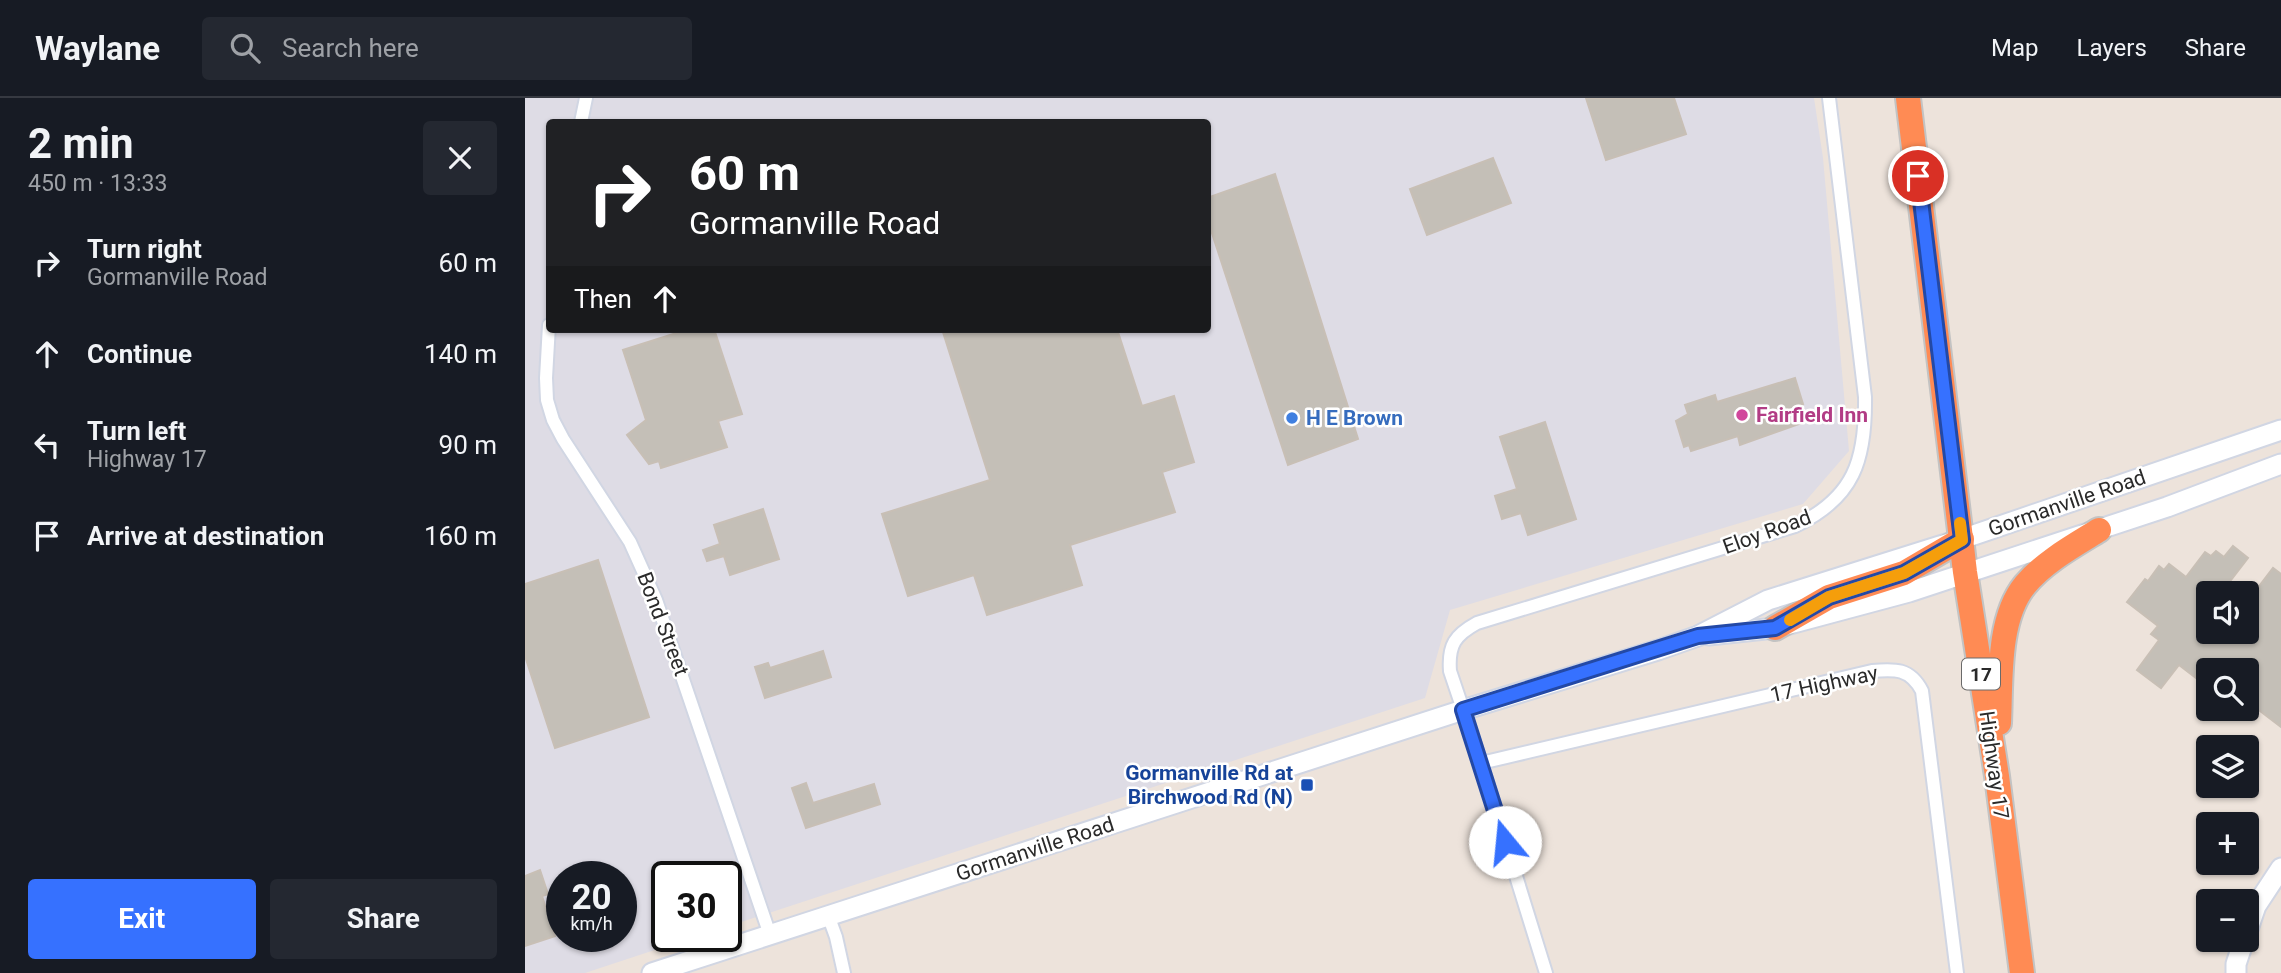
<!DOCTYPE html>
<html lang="en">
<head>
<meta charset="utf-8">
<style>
  :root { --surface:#171b24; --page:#242831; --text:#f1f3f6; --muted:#9ea1a6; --line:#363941; --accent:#3671ff }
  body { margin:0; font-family:Roboto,sans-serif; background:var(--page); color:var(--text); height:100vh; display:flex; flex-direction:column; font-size:26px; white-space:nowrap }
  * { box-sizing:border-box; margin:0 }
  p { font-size:23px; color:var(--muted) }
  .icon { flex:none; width:38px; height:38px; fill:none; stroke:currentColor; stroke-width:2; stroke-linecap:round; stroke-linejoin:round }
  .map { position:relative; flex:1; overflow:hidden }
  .drawer { display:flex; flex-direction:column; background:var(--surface); width:525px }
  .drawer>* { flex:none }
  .banner { position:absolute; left:21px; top:21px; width:665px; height:214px; border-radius:7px; box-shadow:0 2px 5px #0004; background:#202124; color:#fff; overflow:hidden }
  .controls { position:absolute; left:1671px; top:483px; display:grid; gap:14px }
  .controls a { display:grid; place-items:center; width:63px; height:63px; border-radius:7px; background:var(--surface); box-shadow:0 2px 5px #0004; font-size:35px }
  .speed { position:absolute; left:21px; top:763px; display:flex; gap:14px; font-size:35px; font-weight:700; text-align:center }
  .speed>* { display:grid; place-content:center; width:91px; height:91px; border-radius:50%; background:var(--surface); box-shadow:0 2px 5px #0004; line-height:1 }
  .speed small { font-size:18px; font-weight:400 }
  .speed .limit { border:4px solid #111; border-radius:10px; background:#fff; color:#111 }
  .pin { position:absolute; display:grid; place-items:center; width:60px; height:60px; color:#fff; margin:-30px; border:4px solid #fff; border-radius:50%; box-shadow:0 2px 7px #0007 }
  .me { position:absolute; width:77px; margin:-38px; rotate:343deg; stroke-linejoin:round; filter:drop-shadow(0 0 5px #0008) }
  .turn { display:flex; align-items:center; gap:24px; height:147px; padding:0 28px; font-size:32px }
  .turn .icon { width:91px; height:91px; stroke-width:2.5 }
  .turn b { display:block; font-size:49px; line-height:60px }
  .then { display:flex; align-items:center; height:66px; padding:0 28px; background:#0003; gap:14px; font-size:26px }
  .round { display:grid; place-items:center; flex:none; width:74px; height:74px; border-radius:7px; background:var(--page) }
  .overview { display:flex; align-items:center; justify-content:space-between; height:119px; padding:0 28px }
  h1 { font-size:42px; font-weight:700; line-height:52px }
  .button { display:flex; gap:14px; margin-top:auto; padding:14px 28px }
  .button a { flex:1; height:80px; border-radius:7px; background:var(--accent); color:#fff; font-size:28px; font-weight:700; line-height:80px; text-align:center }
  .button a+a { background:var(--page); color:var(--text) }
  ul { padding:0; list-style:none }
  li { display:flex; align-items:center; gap:21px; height:91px; padding:0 28px }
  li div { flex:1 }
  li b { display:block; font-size:26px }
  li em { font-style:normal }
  header { display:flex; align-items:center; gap:42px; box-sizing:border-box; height:98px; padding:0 35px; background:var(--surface); border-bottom:2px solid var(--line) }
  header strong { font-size:33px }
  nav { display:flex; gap:38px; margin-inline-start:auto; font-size:24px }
  .search { width:490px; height:63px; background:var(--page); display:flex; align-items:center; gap:18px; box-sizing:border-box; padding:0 24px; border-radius:7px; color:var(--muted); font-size:26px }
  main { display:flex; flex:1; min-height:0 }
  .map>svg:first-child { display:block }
  .industrial { fill:#dedce5; fill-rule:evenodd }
  .building { fill:#c4bfb7; stroke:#c8bfb5; stroke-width:2 }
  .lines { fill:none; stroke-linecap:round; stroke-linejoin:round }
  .street-casing { stroke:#d1d6e3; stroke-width:16 }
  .secondary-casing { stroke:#d1d6e3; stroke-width:23 }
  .highway-casing { stroke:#c3c3c3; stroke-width:28 }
  .street { stroke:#fff; stroke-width:12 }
  .secondary { stroke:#fff; stroke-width:19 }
  .highway { stroke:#ff8b54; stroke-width:24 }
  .route-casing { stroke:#2349a6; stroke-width:18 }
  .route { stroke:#3671ff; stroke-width:12 }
  .slow { stroke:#f59e0b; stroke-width:12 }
  .hotel-dot { fill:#d1479c; stroke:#fff; stroke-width:2.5 }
  .shop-dot { fill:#3f7fe0; stroke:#fff; stroke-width:2.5 }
  .transit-dot { fill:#1a4fb4; stroke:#fff; stroke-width:2.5 }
  .labels { text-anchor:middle; stroke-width:5; stroke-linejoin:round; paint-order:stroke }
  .shield { fill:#fff; stroke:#6a6a6a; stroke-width:2 }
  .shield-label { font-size:19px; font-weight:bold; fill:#2a2a2a }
  .hotel-label { font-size:21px; font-weight:bold; fill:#b23c85; stroke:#fff; text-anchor:start }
  .shop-label { font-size:21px; font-weight:bold; fill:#366cbe; stroke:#fff; text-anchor:start }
  .street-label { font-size:21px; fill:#2a2a2a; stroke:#fff }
  .transit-label { font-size:21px; font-weight:bold; fill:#164399; stroke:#fff; text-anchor:end }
</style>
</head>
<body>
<header>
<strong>Waylane</strong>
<div class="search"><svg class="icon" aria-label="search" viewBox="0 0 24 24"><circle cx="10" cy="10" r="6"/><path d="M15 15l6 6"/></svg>Search here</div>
<nav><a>Map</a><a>Layers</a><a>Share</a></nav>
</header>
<main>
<section class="drawer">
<div class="overview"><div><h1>2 min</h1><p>450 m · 13:33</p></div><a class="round"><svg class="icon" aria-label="close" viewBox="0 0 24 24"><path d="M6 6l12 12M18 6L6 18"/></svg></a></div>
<ul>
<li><svg class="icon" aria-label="right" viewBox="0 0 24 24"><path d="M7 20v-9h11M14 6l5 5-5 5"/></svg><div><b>Turn right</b><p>Gormanville Road</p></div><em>60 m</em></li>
<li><svg class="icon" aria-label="ahead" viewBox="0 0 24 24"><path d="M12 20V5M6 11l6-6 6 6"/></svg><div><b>Continue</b></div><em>140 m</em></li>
<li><svg class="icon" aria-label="left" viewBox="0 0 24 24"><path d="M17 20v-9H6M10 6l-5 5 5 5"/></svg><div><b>Turn left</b><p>Highway 17</p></div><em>90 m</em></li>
<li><svg class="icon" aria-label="arrive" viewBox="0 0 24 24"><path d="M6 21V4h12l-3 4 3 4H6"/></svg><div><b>Arrive at destination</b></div><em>160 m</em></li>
</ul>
<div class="button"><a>Exit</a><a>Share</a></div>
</section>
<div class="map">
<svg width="1756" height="875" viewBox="0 0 1756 875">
  <rect width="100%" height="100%" fill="#ede3db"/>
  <path class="industrial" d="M0 0H1289L1298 60 1324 353 1278 406 925 512 900 600 201 829V779H142V838H172L60 875H0ZM24 24H682V231H24ZM37 779H96V838H37Z"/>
  <g class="building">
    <path d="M1061 0H1149L1161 36 1081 62Z"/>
    <path d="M968 60 986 105 902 137 885 91Z"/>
    <path d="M750 76 833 341 763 367 682 120V100Z"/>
    <path d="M164 231H189L217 316 193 323 202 349 136 370 134 363 124 366 102 337 121 322 98 252Z"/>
    <path d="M417 231H592L617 308 649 298 669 364 637 374 650 414 545 447 557 487 462 517 449 477 383 498 357 416 465 382Z"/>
    <path d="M1270 280 1278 306 1271 308 1277 325 1215 347 1213 338 1166 353 1164 347 1159 349 1151 323 1163 316 1160 307 1190 297 1192 304Z"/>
    <path d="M1020 324 1051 421 1003 437 996 415 977 421 970 398 992 391 975 339Z"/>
    <path d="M238 411 254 461 205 477 199 458 182 463 178 452 195 446 189 427Z"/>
    <path d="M1708 448 1723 460 1696 495H1684V534H1722V504L1748 470 1756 476V629L1722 603V572H1684V590L1654 567 1636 590 1612 572 1634 542 1626 536 1633 528 1602 504 1620 481 1623 483 1634 468 1639 472 1644 466 1661 479 1680 454 1686 458 1691 453 1699 459Z"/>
    <path d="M73 462 124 619 30 650 0 558V486Z"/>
    <path d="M298 553 306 579 240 600 230 569 243 565 245 570Z"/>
    <path d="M281 685 288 705 349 686 355 706 281 730 267 690Z"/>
    <path d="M15 772 23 796 17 798 30 838 0 848V778Z"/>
  </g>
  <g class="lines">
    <g class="street-casing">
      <g id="street">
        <path d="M56 24 61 0"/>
        <path d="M24 227 21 280 22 302 28 322 38 341 105 444 131 502 245 837"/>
        <path d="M956 665 1347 573C1370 571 1385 570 1397 593L1432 875"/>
        <path d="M303 817 311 839 319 875"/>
        <path d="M1021 875 956 665 925 573C923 547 930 537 952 525L1270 428C1329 400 1341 362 1340 299L1304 0"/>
      </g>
    </g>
    <g class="secondary-casing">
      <g id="secondary">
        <path d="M1184 537 1250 530 1384 494 1642 409 1756 366"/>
        <path d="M1722 834 1731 808 1756 770"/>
        <path d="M127 875 938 612 1133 552 1173 538 1243 502 1437 441 1756 332"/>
        <path d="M1711 875V866L1719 842"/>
      </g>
    </g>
    <g class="highway-casing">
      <g id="highway">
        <path d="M1383 0 1440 474 1472 678 1497 875"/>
        <path d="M1250 530 1304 499 1379 475 1437 441"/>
        <path d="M1474 625C1476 583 1472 521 1500 487 1519 464 1548 448 1574 432"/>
      </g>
    </g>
    <use href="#street" class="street"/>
    <use href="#secondary" class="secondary"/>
    <use href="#highway" class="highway"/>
  </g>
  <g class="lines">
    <g class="route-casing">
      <path id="route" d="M980 744 938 612 1173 538 1250 530 1304 499 1379 475 1437 442 1393 78"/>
    </g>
    <use href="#route" class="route"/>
    <path class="slow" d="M1265 522 1304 499 1379 475 1437 442 1435 425"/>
  </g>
  <circle class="hotel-dot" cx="1217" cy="317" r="7"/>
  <circle class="shop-dot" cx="767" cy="320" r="7"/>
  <rect class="transit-dot" x="775" y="680" width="14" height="14" rx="3.5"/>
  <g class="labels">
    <rect class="shield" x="1437" y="560.5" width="38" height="31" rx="5"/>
    <g class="shield-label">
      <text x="1456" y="583">17</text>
    </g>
    <g class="hotel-label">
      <text x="1231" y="324">Fairfield Inn</text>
    </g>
    <g class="shop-label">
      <text x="781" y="327">H E Brown</text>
    </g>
    <g class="street-label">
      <text transform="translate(1542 405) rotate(-19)" y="7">Gormanville Road</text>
      <text transform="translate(1242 434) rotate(-20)" y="7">Eloy Road</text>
      <text transform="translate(138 526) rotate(69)" y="7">Bond Street</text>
      <text transform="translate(1299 586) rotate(-12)" y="7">17 Highway</text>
      <text transform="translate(1469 667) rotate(82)" y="7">Highway 17</text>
      <text transform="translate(510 751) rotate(-18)" y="7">Gormanville Road</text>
    </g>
    <g class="transit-label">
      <text x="768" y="682">Gormanville Rd at<tspan x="768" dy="24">Birchwood Rd (N)</tspan></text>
    </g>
  </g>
</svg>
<div class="controls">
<a><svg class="icon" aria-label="sound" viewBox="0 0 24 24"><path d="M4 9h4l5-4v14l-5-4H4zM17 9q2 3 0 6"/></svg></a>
<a><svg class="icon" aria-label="search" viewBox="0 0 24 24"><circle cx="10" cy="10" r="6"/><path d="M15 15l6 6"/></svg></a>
<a><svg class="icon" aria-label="layers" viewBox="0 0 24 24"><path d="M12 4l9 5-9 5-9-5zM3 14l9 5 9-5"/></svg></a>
<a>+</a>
<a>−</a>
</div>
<div class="speed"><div>20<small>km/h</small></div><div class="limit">30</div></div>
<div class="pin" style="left:1393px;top:78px;background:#d93025"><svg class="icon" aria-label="arrive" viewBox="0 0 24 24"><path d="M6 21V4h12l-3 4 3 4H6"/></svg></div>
<svg class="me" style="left:980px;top:744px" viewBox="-20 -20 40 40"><circle r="19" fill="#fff"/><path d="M0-13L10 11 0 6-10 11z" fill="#3671ff"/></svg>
<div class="banner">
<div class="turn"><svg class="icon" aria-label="right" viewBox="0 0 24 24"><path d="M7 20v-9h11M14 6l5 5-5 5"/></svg><div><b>60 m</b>Gormanville Road</div></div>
<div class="then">Then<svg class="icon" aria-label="ahead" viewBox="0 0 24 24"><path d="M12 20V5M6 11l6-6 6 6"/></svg></div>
</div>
</div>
</main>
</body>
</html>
